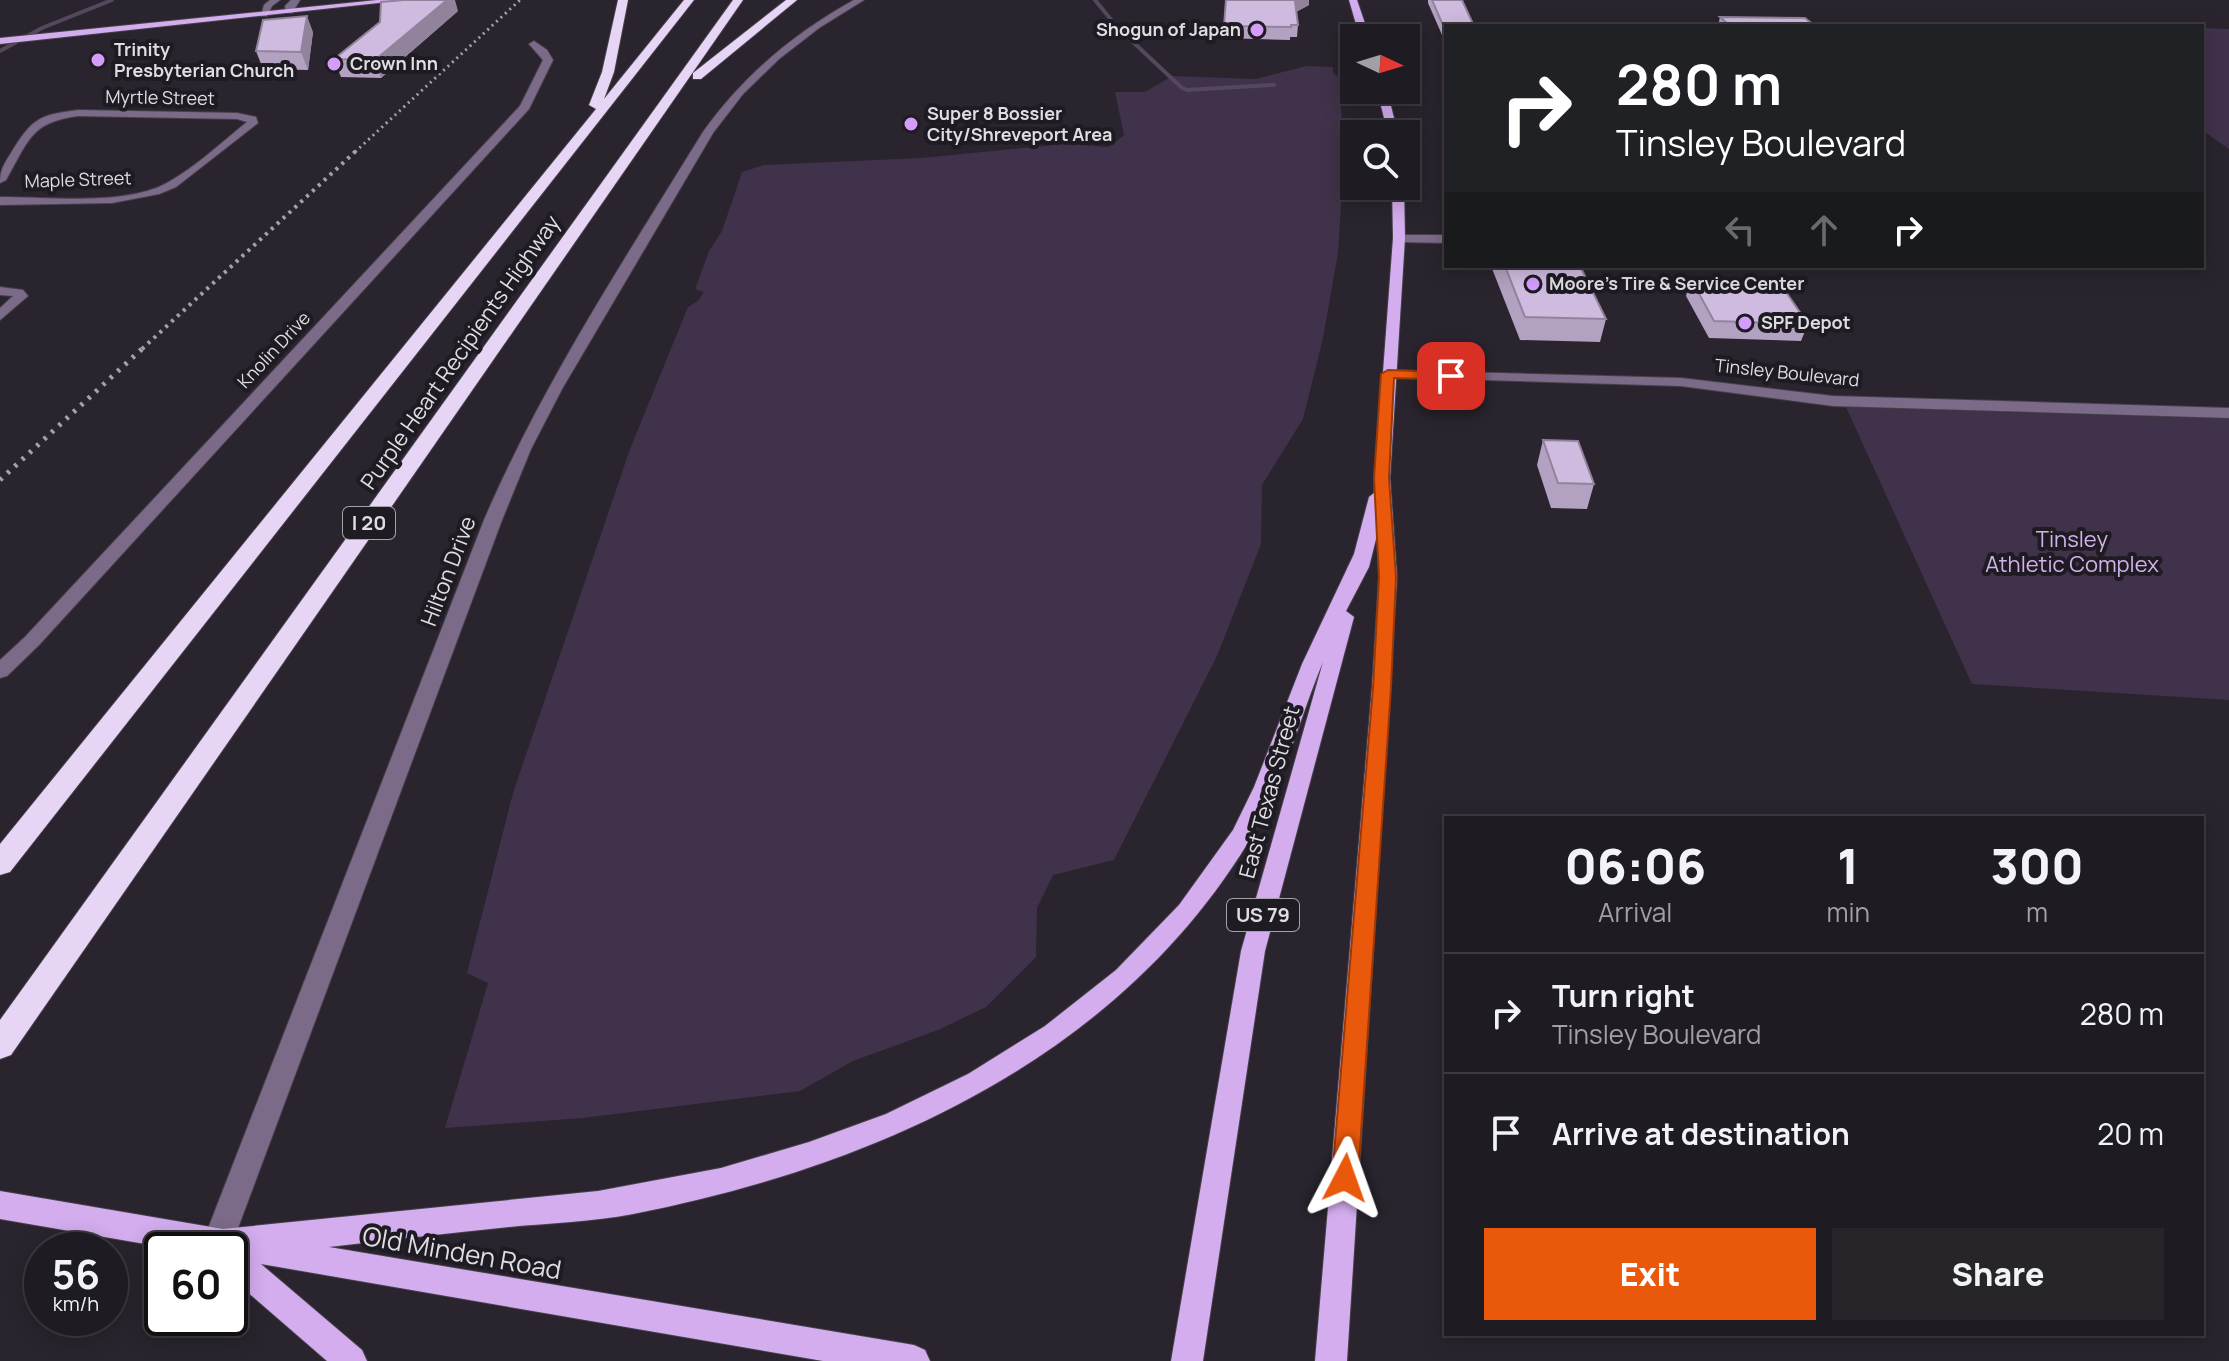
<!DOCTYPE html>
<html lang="en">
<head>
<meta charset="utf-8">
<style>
  :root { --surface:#1f1b22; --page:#27242a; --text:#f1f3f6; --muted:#a1a1a5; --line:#3c3940; --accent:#ea580c }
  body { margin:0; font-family:Manrope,sans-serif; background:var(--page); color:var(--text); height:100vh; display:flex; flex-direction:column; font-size:30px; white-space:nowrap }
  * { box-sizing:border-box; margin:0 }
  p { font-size:26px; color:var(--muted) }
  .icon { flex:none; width:44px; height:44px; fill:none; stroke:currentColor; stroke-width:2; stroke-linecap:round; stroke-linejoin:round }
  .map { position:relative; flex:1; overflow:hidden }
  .sheet { position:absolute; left:1444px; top:816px; width:760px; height:520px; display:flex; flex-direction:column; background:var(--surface); border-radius:0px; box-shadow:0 4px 20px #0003,0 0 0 2px var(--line) }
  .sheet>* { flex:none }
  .banner { position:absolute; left:1444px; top:24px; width:760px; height:244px; border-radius:0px; box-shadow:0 4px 20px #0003,0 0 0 2px var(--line); background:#202124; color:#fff; overflow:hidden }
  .needle { width:52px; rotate:94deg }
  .fabs { position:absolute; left:1340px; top:24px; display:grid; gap:16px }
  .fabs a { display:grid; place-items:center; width:80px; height:80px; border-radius:0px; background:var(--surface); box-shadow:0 4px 20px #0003,0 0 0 2px var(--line); font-size:40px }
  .speed { position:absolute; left:24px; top:1232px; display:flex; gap:16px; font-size:40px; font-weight:700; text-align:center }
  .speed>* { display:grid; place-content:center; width:104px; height:104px; border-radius:50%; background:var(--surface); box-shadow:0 4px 20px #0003,0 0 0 2px var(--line); line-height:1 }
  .speed small { font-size:20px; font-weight:400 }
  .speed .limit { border:4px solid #111; border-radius:12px; background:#fff; color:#111 }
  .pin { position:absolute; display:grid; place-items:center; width:68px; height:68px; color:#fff; margin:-34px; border-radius:16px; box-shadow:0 4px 12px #0006 }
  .me { position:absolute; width:88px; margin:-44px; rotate:4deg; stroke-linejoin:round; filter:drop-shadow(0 0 6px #0008) }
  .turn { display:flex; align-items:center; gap:28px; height:168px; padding:0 40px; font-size:36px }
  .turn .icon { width:104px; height:104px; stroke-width:2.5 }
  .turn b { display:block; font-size:56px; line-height:68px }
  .lanes { display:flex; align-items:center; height:76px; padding:0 40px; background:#0003; justify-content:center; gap:40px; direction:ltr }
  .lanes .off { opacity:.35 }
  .eta { display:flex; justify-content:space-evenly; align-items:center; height:136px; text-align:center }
  .eta b { font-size:48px; font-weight:800; line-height:56px }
  .action { display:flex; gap:16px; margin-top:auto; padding:16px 40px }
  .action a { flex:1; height:92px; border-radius:0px; background:var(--accent); color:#fff; font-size:32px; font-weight:800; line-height:92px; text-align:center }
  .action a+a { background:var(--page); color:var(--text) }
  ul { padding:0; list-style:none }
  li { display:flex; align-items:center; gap:24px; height:120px; padding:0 40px; border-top:2px solid var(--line) }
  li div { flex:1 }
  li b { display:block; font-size:30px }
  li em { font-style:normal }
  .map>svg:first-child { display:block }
  .green { fill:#40324a }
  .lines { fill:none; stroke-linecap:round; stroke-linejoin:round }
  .stream { stroke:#54485c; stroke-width:4 }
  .minor-casing { stroke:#46414a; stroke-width:2 }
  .major-casing { stroke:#46414a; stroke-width:2 }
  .highway-casing { stroke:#46414a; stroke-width:2 }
  .minor { fill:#7c6a89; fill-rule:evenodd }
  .major { fill:#d3adee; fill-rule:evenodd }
  .highway { fill:#e7d5f5; fill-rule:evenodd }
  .rail-far2 { stroke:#a5a1a8; stroke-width:3; stroke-dasharray:2 4; stroke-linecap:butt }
  .rail-far1 { stroke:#a5a1a8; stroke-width:4; stroke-dasharray:3 5; stroke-linecap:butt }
  .rail { stroke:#a5a1a8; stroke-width:5; stroke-dasharray:3 7; stroke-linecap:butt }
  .wall { fill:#b2a1c0 }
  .shaded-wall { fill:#91839c }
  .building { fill:#cfbbdf; stroke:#91839c; stroke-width:2 }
  .route { fill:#ea580c; stroke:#983908; stroke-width:2 }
  .poi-dot { fill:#d49cfb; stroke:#1f1b23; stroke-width:3 }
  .labels { text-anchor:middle; stroke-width:8; stroke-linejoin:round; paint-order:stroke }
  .far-poi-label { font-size:18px; font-weight:bold; fill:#dfdce2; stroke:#1f1b23; text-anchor:start }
  .far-street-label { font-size:18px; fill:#dfdce2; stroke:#1f1b23 }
  .shield { fill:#1f1b23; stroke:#a5a2a9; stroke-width:2 }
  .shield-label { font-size:20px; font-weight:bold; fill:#dfdce2 }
  .street-label { font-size:22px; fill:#dfdce2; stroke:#1f1b23 }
  .park-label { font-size:22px; fill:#d2b2ea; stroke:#1f1b23 }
  .near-street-label { font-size:26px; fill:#dfdce2; stroke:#1f1b23 }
</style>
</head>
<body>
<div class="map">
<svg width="2229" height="1361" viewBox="0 0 2229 1361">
  <rect width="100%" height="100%" fill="#29242d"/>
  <g class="green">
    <path d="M2202 28 2229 29V149L2202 130Z"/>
    <path d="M1306 66 1333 67V73L1339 77 1344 154 1338 253 1323 338 1303 419 1262 485 1261 544 1217 656 1114 860 1053 875 1037 908 1036 957 986 1007 938 1030 853 1061 800 1091 583 1118 445 1128 488 983 467 973 513 793 630 449 688 307 698 301 704 292 695 289 709 251 722 231 742 172 764 165 922 158 1065 144 1109 147 1124 135 1115 92H1145L1172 76 1256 79Z"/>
    <path d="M1846 407 2229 419V700L1972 684Z"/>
  </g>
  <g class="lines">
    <g class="stream">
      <path d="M1095 0 1117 27 1182 88 1187 90 1274 85"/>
      <path d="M0 51 42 28 112 0"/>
    </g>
    <g class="minor-casing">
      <g id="minor">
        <path d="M270 0H280L272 6 267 16H261L264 5Z"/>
        <path d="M291 0H300L292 13H286L285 6Z"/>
        <path d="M854 0H864L819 28 779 59 743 94 713 133 562 389 531 449 502 520 232 1244 229 1250H205L202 1244 484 520C543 383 625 259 703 132 743 76 794 33 854 0Z"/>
        <path d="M534 41 547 50 553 60 529 109 39 645 7 676 0 678V660L25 637 520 106 543 60 529 44Z"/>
        <path d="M78 110 237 113 256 117 258 123 176 187 159 194 112 203 0 205V197C48 197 125 206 167 183 196 167 222 142 247 122L237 119 78 116C30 122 28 142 6 180L0 183C0 170 4 164 11 153 32 119 38 115 78 110Z"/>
        <path d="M1395 235H1446V243L1399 242 1393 238Z"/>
        <path d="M0 287 23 290 28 296 0 320V308L13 296 0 295Z"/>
        <path d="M1388 370 1681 378 1833 396 2229 408V418L1833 406 1681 386 1383 377V371Z"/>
      </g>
    </g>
    <g class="major-casing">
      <g id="major">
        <path d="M377 0H406L0 44V38Z"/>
        <path d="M1349 0H1357L1370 38H1360Z"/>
        <path d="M1377 90H1387L1398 134H1388Z"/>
        <path d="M1392 186H1404L1405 238 1390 478 1397 577 1347 1361H1315L1372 688 1379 577 1377 535 1369 567 1346 611 1354 617 1265 951 1203 1361H1171L1241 951 1323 662C1298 722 1283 786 1249 841 1117 1059 874 1167 633 1214 592 1222 550 1223 509 1227 449 1233 389 1240 329 1247L914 1345 925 1350 930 1361H823L261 1264 362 1350 367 1361H327L230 1277V1250H180L0 1219V1191L223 1229 598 1191 721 1168 809 1142 886 1114 968 1074 1045 1026 1116 970 1179 905 1233 830 1254 787 1302 664 1354 554 1369 497 1374 493 1393 238Z"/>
      </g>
    </g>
    <g class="highway-casing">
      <g id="highway">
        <path d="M618 0H628L614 72 604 99 684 0H694L10 872 0 875V844L596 109 589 105 602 72Z"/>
        <path d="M733 0H743L11 1055 0 1059V1020Z"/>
        <path d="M786 0H797L701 79H693V73Z"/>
      </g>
    </g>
    <use href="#minor" class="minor"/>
    <use href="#major" class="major"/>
    <use href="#highway" class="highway"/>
    <path class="rail-far2" d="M355 152 520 0"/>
    <path class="rail-far1" d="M142 349 357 150"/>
    <path class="rail" d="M0 480 144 347"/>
  </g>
  <g class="wall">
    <path d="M1226 0 1309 5 1296 12 1298 25 1297 37H1290V40L1224 38Z"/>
    <path d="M1428 0H1462L1446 26V44L1428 3Z"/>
    <path d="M458 11 381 78 341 77 334 59Z"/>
    <path d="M1720 17 1815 26H1718Z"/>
    <path d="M313 32 308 70 263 69 256 51Z"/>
    <path d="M1491 266H1580L1606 319 1600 342 1520 340Z"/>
    <path d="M1691 279 1808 324 1801 341 1709 338 1686 296Z"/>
    <path d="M1543 440 1594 484 1587 509 1551 508 1537 465Z"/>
  </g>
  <g class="shaded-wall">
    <path d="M447 0H455L458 11 381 78 375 60Z"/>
    <path d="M1297 0H1309V5L1294 13 1295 1Z"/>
    <path d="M307 16 313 32 308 70 301 52Z"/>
  </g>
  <g class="building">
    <path d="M404 0H447L375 60 334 59 380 22 381 2Z"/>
    <path d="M1226 0H1297L1295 1 1298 25H1291V27L1224 26Z"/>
    <path d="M1432 0H1462L1474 26H1446V32Z"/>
    <path d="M307 16 301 52 256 51 263 20Z"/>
    <path d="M1720 17 1805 18 1815 26H1730Z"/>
    <path d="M1505 266H1580L1606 319 1525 317Z"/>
    <path d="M1691 279 1779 282 1808 324 1714 321Z"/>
    <path d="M1543 440 1578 441 1594 484 1558 483Z"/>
  </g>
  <path class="route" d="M1388 370 1451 372 1458 376 1451 380 1394 378 1389 478 1396 577 1391 688 1358 1178 1354 1187 1345 1190 1336 1187 1332 1178 1373 688 1379 577 1374 478 1381 374Z"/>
  <g class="poi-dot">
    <circle cx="1257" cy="30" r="8"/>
    <circle cx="98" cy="60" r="8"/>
    <circle cx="334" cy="64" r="8"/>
    <circle cx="911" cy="124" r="8"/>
    <circle cx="1533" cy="284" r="8"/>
    <circle cx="1745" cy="323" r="8"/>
  </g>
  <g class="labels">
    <g class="far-poi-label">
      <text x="1241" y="36" text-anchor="end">Shogun of Japan</text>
      <text x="114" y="56">Trinity<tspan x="114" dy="21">Presbyterian Church</tspan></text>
      <text x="350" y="70">Crown Inn</text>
      <text x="927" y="120">Super 8 Bossier<tspan x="927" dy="21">City/Shreveport Area</tspan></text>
      <text x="1549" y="290">Moore's Tire &amp; Service Center</text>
      <text x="1761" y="329">SPF Depot</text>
    </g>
    <g class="far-street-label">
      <text transform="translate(160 98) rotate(1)" y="6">Myrtle Street</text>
      <text transform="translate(78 180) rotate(-2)" y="6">Maple Street</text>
      <text transform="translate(274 350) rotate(-47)" y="6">Knolin Drive</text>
      <text transform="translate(1787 373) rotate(6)" y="6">Tinsley Boulevard</text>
    </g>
    <g class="shield">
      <rect x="343" y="507" width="52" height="32" rx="6"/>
      <rect x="1227" y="899" width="72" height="32" rx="6"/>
    </g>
    <g class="shield-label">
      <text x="369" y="530">I 20</text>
      <text x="1263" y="922">US 79</text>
    </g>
    <g class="street-label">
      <text transform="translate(460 352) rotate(-55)" y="8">Purple Heart Recipients Highway</text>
      <text transform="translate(448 571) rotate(-69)" y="8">Hilton Drive</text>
      <text transform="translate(1269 792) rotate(-75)" y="8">East Texas Street</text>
    </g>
    <g class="park-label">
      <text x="2072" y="547">Tinsley<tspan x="2072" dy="25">Athletic Complex</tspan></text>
    </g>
    <g class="near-street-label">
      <text transform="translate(462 1253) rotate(10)" y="9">Old Minden Road</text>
    </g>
  </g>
</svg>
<div class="fabs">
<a><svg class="needle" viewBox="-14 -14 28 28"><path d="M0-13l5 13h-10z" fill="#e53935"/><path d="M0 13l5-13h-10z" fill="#a1a1a5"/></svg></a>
<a><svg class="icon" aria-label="search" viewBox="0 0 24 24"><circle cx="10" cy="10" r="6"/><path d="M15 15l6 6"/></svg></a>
</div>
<div class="speed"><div>56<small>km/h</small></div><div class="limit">60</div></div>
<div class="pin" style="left:1451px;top:376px;background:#d93025"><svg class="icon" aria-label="arrive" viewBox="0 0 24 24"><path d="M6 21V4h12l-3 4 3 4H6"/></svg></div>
<svg class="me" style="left:1345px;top:1178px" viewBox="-20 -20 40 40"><path d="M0-17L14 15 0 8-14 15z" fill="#ea580c" stroke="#fff" stroke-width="4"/></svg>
<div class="banner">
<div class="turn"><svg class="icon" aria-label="right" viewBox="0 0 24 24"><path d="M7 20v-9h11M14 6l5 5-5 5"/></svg><div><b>280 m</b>Tinsley Boulevard</div></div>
<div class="lanes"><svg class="icon off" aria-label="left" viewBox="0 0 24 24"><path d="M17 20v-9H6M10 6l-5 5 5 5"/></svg><svg class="icon off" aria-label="ahead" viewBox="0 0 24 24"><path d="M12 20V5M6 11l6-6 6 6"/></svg><svg class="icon" aria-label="right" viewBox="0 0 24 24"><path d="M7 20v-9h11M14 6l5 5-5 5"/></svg></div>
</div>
<section class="sheet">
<div class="eta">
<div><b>06:06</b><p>Arrival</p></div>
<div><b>1</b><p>min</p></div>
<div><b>300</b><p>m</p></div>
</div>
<ul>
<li><svg class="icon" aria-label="right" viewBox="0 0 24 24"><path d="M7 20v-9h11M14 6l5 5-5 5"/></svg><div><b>Turn right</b><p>Tinsley Boulevard</p></div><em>280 m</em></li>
<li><svg class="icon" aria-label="arrive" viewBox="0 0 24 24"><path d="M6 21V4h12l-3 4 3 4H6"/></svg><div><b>Arrive at destination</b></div><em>20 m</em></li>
</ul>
<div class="action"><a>Exit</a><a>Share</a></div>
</section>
</div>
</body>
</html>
